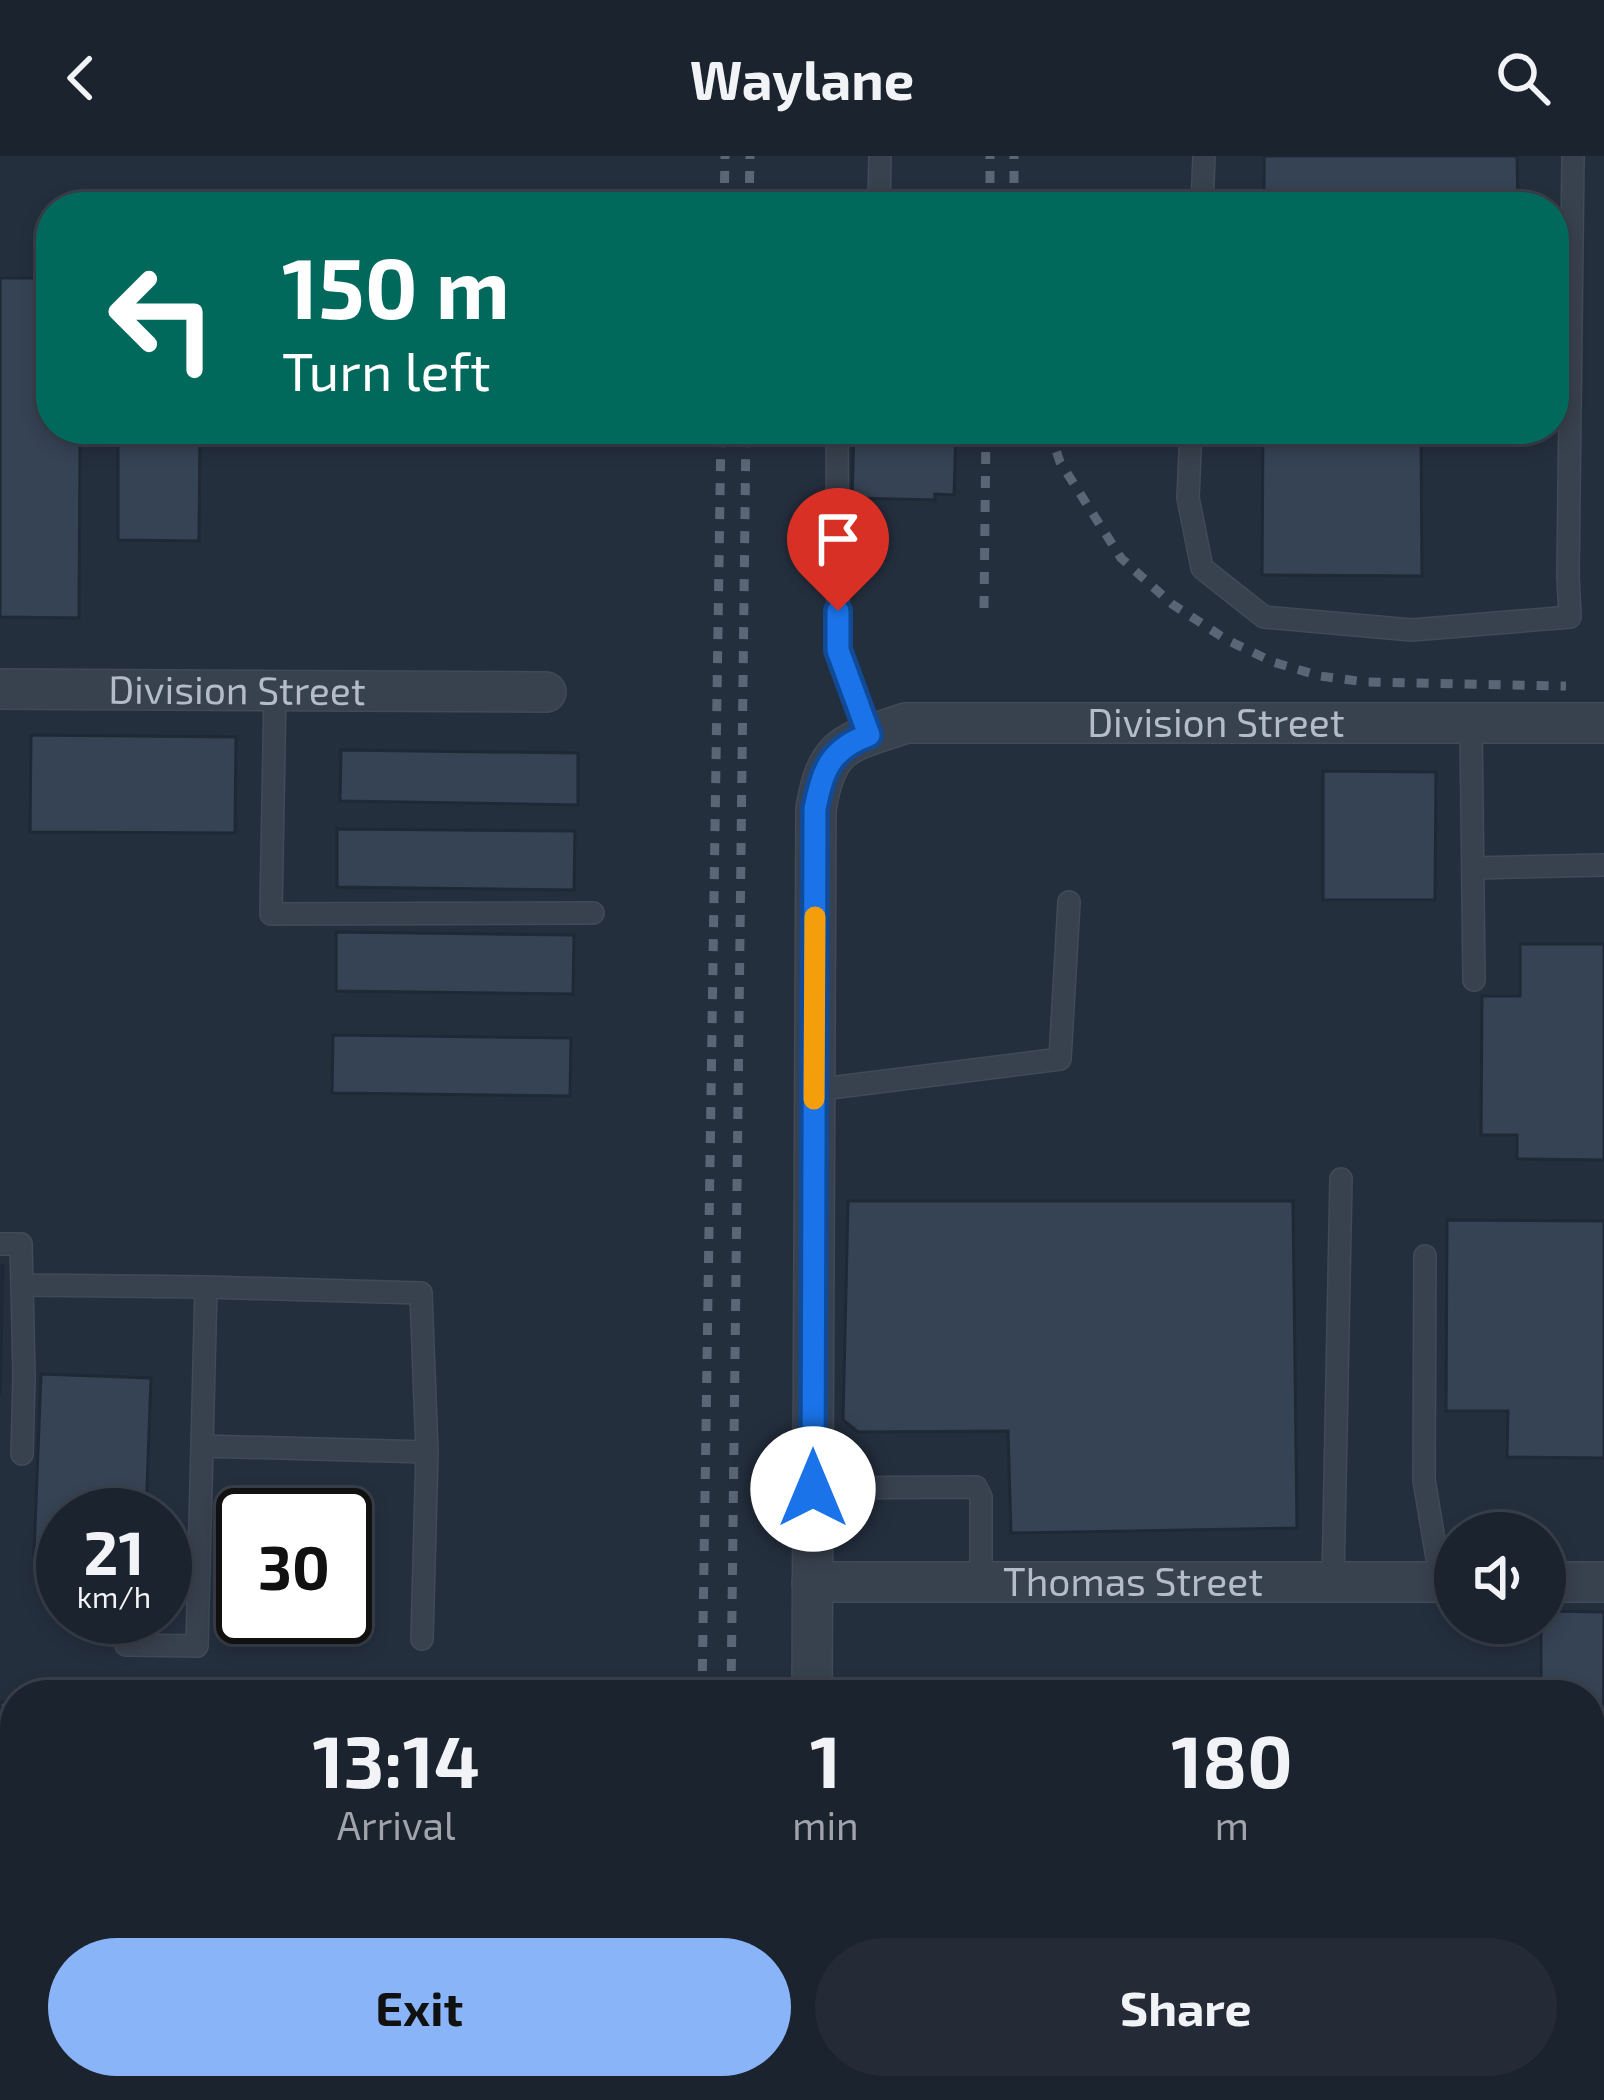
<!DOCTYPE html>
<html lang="en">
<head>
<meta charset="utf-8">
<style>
  :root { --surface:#1b232e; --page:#242b36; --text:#f1f3f6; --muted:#a0a4aa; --line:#39404a; --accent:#8ab4f8 }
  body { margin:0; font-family:"Exo 2",sans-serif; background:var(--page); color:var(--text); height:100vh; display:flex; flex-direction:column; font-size:45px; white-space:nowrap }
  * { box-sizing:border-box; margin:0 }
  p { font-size:39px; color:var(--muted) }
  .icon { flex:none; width:66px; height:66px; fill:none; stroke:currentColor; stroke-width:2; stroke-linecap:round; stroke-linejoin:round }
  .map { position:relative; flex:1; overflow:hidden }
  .sheet { position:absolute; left:0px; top:1524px; width:1605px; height:420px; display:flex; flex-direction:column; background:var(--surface); border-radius:48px 48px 0 0; box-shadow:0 6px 18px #0003,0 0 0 3px var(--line) }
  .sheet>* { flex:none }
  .guide { position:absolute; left:36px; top:36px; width:1533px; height:252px; border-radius:48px; box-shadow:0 6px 18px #0003,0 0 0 3px var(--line); background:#00695c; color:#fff; overflow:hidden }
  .fabs { position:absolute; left:1434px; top:1356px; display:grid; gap:24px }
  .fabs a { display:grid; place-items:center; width:132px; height:132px; border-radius:50%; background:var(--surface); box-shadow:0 6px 18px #0003,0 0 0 3px var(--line); font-size:60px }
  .speed { position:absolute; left:36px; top:1332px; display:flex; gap:24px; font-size:60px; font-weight:700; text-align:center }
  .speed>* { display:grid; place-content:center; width:156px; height:156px; border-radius:50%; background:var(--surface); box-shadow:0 6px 18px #0003,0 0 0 3px var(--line); line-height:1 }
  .speed small { font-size:30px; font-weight:400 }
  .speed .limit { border:6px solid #111; border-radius:18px; background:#fff; color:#111 }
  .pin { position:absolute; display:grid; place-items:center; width:102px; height:102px; color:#fff; margin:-123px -51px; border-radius:50% 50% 50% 0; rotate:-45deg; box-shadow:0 0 12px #0007 }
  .pin .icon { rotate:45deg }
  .me { position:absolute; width:132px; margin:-66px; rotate:0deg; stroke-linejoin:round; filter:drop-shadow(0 0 9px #0008) }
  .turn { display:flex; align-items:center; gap:42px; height:252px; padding:0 48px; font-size:54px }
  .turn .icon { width:156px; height:156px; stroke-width:2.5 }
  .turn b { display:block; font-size:84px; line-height:102px }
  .eta { display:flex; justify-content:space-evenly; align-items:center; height:204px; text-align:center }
  .eta b { font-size:72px; font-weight:700; line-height:84px }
  .primary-button { display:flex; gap:24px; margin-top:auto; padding:24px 48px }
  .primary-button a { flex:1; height:138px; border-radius:72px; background:var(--accent); color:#111; font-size:48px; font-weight:700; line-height:138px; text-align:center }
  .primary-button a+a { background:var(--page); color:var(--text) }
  header { display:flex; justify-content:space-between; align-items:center; height:156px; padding:0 48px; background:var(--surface); font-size:54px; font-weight:700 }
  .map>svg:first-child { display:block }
  .building { fill:#364354; stroke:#1f2835; stroke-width:3 }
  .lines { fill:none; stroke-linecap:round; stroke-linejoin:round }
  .service-casing { stroke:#414a57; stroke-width:24 }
  .minor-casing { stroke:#414a57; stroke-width:42 }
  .service { stroke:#38414e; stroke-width:21 }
  .minor { stroke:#38414e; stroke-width:39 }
  .rail { stroke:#5a6575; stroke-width:9; stroke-dasharray:12 12; stroke-linecap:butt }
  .route-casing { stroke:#114b97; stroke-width:30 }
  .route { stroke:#1a73e8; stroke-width:21 }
  .slow { stroke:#f59e0b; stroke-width:21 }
  .labels { text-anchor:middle; stroke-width:12; stroke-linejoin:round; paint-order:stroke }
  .street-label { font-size:39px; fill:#b4bcc9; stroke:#1d2633 }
</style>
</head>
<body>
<header><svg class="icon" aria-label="back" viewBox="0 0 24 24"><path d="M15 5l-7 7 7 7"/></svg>Waylane<svg class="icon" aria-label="search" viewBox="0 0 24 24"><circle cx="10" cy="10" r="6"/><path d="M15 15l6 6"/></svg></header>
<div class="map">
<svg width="1604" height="1944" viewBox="0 0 1604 1944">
  <rect width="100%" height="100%" fill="#242f3e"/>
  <g class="building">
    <path d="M1264 0H1517L1518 51H1264Z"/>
    <path d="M0 122H51V273H200L199 385 118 384V290L80 289 79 462 0 461Z"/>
    <path d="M854 273H956L954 339 935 338V344L852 342Z"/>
    <path d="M1263 273H1421L1422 420 1262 419Z"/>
    <path d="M31 579 236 581 235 677 30 676Z"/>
    <path d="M341 594 578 597V649L340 645Z"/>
    <path d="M1323 615 1436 616 1435 744H1323Z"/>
    <path d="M337 673 575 675 574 734 337 731Z"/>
    <path d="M336 776 574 779 573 838 336 835Z"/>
    <path d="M1520 788H1604V1004L1517 1003V979H1481L1482 840H1520Z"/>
    <path d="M333 879 571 882 570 940 332 937Z"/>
    <path d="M848 1045H1293L1297 1372 1011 1377 1008 1275 858 1276 843 1264Z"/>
    <path d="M1447 1064 1604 1065V1302L1507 1301 1508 1255H1446Z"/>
    <path d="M0 1110H3L0 1240Z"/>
    <path d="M41 1218 151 1222 146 1359H63V1399L34 1398Z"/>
    <path d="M1545 1455 1604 1456 1603 1582H1590V1539H1541V1467H1545Z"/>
    <path d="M0 1546H6L5 1576H15V1697H1L0 1748Z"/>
    <path d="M1590 1764H1604V1944H1536V1929H1590Z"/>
    <path d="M1 1778H15V1909H0Z"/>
    <rect x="1097" y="1929" width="387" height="15"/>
  </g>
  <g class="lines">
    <g class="service-casing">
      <g id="service">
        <path d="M879 51 880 0"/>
        <path d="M1202 51 1204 0"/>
        <path d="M837 273 838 494 869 579"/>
        <path d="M1191 273 1188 342 1202 412 1264 461 1412 474 1570 461 1568 420 1573 0"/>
        <path d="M275 535 271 758 593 757"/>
        <path d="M1471 567 1474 824"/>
        <path d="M1473 712 1604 709"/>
        <path d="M814 934 1060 903 1069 746"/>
        <path d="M0 1088H21L22 1129 206 1131 421 1137 427 1296 203 1290"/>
        <path d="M1425 1100 1424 1324 1441 1426"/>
        <path d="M22 1129 24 1220 22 1298"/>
        <path d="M813 1332 976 1331 981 1341V1426"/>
        <path d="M1333 1426 1341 1023"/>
        <path d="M422 1483 427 1296"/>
        <path d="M126 1489 197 1490 206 1131"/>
      </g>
    </g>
    <g class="minor-casing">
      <g id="minor">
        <path id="s1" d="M0 533 546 536"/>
        <path id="s2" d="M812 1426H1455"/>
        <path d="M1545 1426H1604"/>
        <path id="s3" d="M812 1539 816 653C827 586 847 587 906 567H1604"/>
        <path d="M273 1944V1929"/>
        <path d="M810 1944V1929"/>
      </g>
    </g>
    <use href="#service" class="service"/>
    <use href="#minor" class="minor"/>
    <g class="rail">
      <path d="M724 51 725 0"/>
      <path d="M749 51 750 0"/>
      <path d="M990 51V0"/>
      <path d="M1014 51V0"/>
      <path d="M1049 273 1060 306 1121 402 1172 448 1227 484 1273 506 1320 520 1365 526 1566 530"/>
      <path d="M984 452 986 273"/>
      <path d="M702 1539 721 273"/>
      <path d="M731 1539 746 273"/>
      <path d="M678 1944V1929"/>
      <path d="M696 1944V1929"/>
      <path d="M725 1944 726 1929"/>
    </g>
  </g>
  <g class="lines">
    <g class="route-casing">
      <path id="route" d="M813 1333 815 653C822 615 830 593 869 579L838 494V455"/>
    </g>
    <use href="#route" class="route"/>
    <path class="slow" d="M814 943 815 761"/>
  </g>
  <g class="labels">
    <g class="street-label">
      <text dy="14" stroke="none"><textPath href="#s1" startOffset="237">Division Street</textPath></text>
      <text dy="14" stroke="none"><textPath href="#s3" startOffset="1332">Division Street</textPath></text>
      <text dy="14" stroke="none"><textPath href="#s2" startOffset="321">Thomas Street</textPath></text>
    </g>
  </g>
</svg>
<div class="fabs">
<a><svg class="icon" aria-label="sound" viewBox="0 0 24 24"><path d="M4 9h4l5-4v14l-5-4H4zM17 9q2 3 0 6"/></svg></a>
</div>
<div class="speed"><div>21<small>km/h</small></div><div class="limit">30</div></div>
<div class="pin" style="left:838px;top:455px;background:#d93025"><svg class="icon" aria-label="arrive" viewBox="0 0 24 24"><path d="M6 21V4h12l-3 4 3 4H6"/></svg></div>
<svg class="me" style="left:813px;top:1333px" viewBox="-20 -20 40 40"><circle r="19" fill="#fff"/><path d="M0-13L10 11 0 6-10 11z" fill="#1a73e8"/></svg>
<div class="guide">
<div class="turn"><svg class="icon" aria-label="left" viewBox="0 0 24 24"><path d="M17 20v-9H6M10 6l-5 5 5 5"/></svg><div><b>150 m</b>Turn left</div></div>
</div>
<section class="sheet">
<div class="eta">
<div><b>13:14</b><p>Arrival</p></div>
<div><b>1</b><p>min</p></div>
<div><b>180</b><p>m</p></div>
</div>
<div class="primary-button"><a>Exit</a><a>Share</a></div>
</section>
</div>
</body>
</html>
